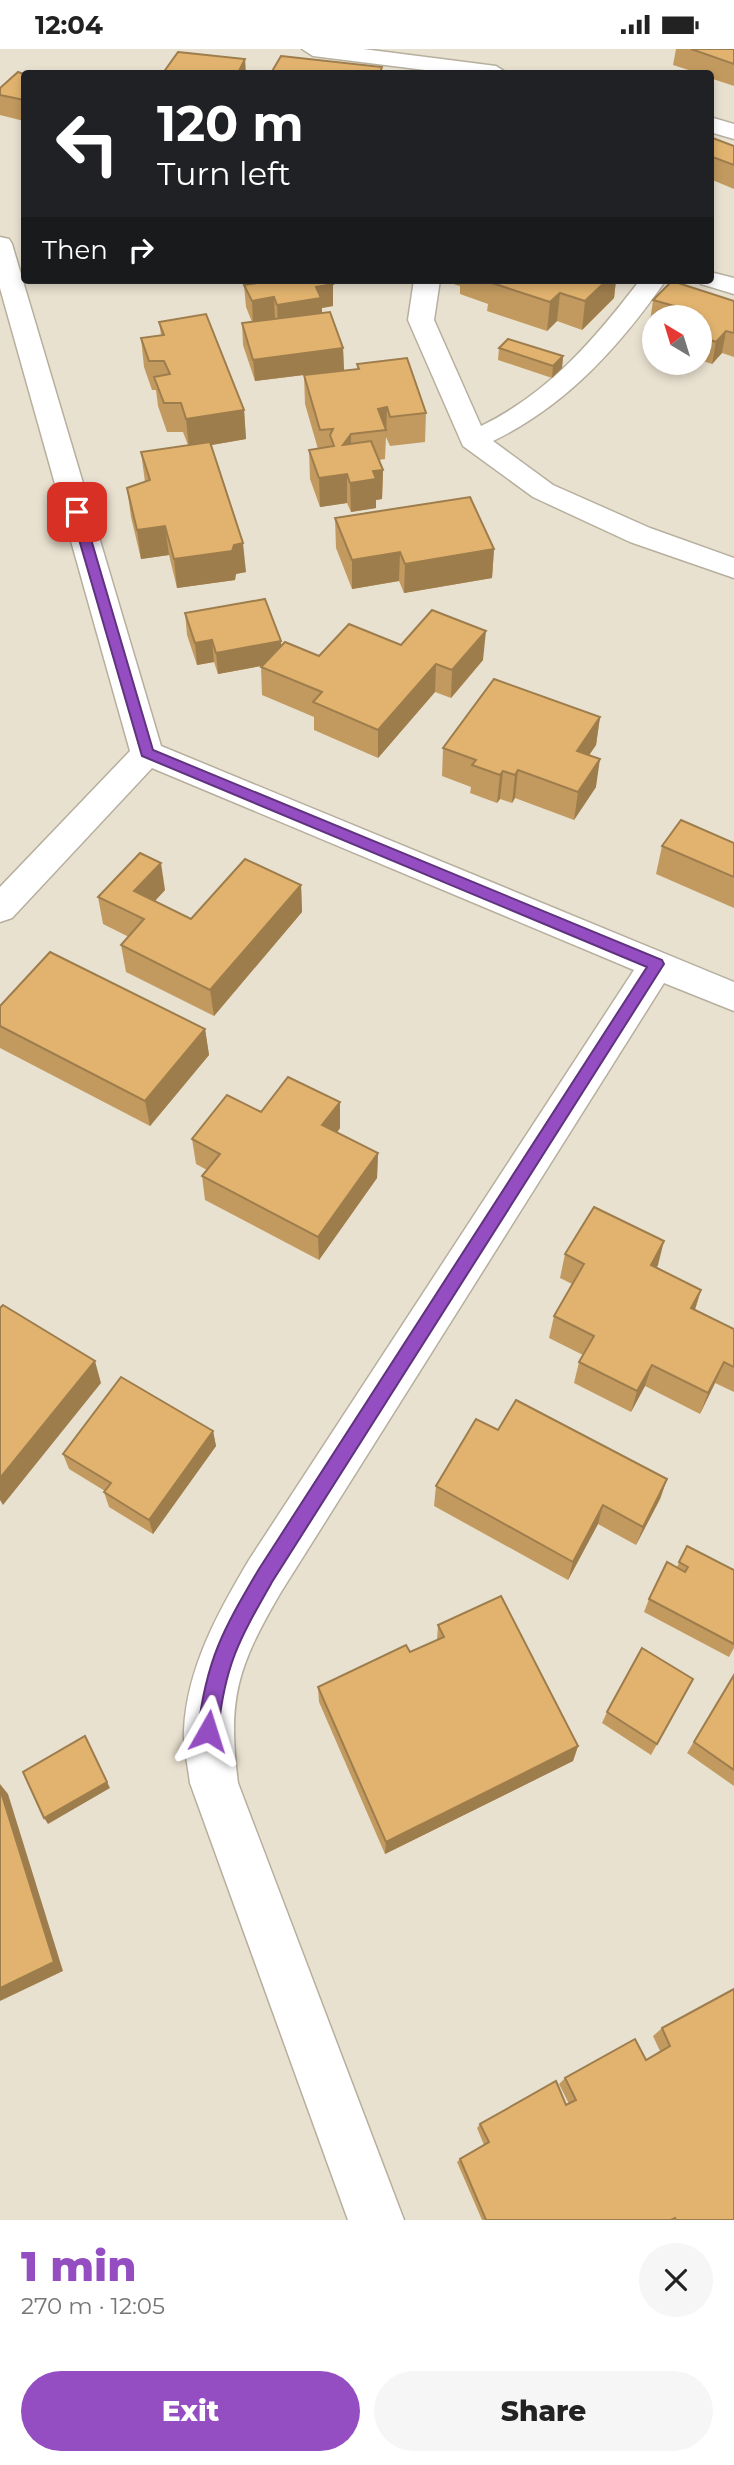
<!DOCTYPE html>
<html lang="en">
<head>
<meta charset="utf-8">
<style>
  :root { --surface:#fff; --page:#f6f6f6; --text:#222; --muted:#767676; --accent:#944ec2 }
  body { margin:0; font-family:Montserrat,sans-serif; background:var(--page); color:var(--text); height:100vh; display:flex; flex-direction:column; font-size:26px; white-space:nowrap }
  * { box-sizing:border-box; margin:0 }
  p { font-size:23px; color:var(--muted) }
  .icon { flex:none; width:38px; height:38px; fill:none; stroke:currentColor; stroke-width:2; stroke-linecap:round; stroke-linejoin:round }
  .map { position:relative; height:2171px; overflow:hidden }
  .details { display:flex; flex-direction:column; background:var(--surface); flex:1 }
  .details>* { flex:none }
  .hud { position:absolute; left:21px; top:21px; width:693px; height:214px; border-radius:7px; box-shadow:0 4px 10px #0003; background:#202124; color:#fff; overflow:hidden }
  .needle { width:46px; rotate:322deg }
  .controls { position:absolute; left:642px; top:256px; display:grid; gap:14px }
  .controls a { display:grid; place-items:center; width:70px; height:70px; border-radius:50%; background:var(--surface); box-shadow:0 4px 10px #0003; font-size:35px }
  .pin { position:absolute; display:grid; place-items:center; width:60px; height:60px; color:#fff; margin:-30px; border-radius:14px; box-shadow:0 4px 10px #0006 }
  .me { position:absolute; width:77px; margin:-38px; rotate:6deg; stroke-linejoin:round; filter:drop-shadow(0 0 5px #0008) }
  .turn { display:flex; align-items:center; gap:24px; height:147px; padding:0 21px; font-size:32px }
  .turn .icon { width:91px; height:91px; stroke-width:2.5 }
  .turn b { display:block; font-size:49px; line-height:60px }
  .then { display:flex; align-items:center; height:66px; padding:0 21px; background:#0003; gap:14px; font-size:26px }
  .round { display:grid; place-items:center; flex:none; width:74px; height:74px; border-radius:37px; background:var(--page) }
  .summary { display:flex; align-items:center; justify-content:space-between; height:119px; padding:0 21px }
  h1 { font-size:42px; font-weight:800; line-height:52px; color:var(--accent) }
  .action { display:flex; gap:14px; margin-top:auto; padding:14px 21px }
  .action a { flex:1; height:80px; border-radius:42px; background:var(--accent); color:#fff; font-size:28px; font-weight:800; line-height:80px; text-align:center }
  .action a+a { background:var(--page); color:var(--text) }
  .status { display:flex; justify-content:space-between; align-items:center; height:49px; padding:0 35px; background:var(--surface); direction:ltr }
  .status svg { height:19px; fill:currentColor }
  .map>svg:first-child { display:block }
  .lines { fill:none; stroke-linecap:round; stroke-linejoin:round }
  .minor-casing { stroke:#b7af9e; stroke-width:3 }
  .minor { fill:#fff; fill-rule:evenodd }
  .wall { fill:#c29a5f }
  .shaded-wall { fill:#9e7d4d }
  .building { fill:#e1b36e; stroke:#9e7d4d; stroke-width:2 }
  .route { fill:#944ec2; stroke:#60337e; stroke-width:2 }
</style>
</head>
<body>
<div class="status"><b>12:04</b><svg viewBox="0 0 49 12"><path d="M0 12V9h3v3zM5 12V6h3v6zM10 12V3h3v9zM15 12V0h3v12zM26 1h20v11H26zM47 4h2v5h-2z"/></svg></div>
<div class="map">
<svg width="734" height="2171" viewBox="0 0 734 2171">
  <rect width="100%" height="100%" fill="#e9e1d0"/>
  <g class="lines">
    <g class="minor-casing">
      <g id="minor">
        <path d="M302 0H363L496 17 507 24H449L313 7Z"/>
        <path d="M710 68 734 75V90L710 83Z"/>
        <path d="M0 188 9 190 12 195 161 697 734 933V962L664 934 281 1543C238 1617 227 1648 238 1734L404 2171H348L190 1734C188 1716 183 1698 184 1681 187 1619 218 1563 249 1511L634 921 152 719 12 869 0 873V838L130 702 0 239Z"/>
        <path d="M710 223 734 229V245L701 235 698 231H710Z"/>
        <path d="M414 231H440L434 271 481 377C549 344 595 290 640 231H666C619 298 567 356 493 392L553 436 650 479 734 509V529L630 493 533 448 463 397 408 271Z"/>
      </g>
    </g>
    <use href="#minor" class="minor"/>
  </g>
  <g class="wall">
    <path d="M676 0H734V37L710 29V24H698L673 16Z"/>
    <path d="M24 25V72L0 66V39Z"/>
    <path d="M710 88 734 97V140L710 130Z"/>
    <path d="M252 231H331L333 235V257L322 259V264L343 299 344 321 255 332 243 296 242 274 252 273 246 258 244 236 252 235Z"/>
    <path d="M450 231H616L614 249 582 281 557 272 547 282 487 262 488 255 460 245V237L450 234Z"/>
    <path d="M653 251 734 252V308L722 304 712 315 700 311V268H654V274L650 272Z"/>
    <path d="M159 273 244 361 246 390 211 396 246 523 236 525 235 531 177 539 169 506 141 510 131 468 127 439 145 433 141 403 188 396 183 383H167L158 357 156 341H152L144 318 141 289 161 286Z"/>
    <path d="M499 299 563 307 562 319 552 329 498 311Z"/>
    <path d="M357 315 426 364 425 393 390 397 386 388 385 410 379 411 383 421 382 450 376 451V459L351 463 347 454 320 458 310 430 309 401 318 400 305 355 304 326 357 320Z"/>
    <path d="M335 469 494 500 492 529 404 544 399 532 352 540 336 499Z"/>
    <path d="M185 564 281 592V597L319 607 401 596 483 611 451 649 435 643 378 709 314 681V668L262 646 261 617 218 625 214 613 197 616 187 586Z"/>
    <path d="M600 668 596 696 589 706 596 738 574 771 515 749 512 754 500 750 497 754 470 744 471 738 442 727 443 699Z"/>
    <path d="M734 794V859L656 825 662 797Z"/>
    <path d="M301 836 302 863 214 967 126 923 121 896 129 888 103 875 98 848 165 841 155 852 191 870Z"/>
    <path d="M0 957 205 980 209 1006 150 1077 0 999Z"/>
    <path d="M261 1063 340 1079 337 1084 378 1104 377 1129 319 1211 205 1151 202 1127 207 1121 196 1115 192 1090Z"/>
    <path d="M565 1205 658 1216 656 1218 701 1241 695 1261 734 1280V1343L715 1334 700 1365 645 1337 631 1363 574 1334 579 1313 583 1306 549 1289 554 1267 572 1235 560 1229Z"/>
    <path d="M498 1381 667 1430 660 1450 636 1496 598 1475 568 1531 434 1457 436 1437Z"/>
    <path d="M213 1382 216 1397 153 1485 109 1458 104 1443 105 1442 69 1420 63 1405Z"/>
    <path d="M687 1497 734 1521V1599L729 1608 644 1563 649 1550 677 1518Z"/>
    <path d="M438 1576 578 1697 573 1712 385 1805 319 1653 318 1638 410 1603 437 1591Z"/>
    <path d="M734 1626V1737L687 1704Z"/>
    <path d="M693 1630 651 1706 602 1674 607 1663Z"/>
    <path d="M734 1940V2171H482L457 2113 460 2110 484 2096 477 2079 480 2075 566 2056 569 2055 559 2035 565 2029 646 2011 660 2002 653 1987 662 1979Z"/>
  </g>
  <g class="shaded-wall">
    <path d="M245 10 246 24H234Z"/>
    <path d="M607 231H616L614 249 582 281 585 252Z"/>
    <path d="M333 235V257L322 259V270L278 278 277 256 316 238Z"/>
    <path d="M560 244 557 272 547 282 550 253Z"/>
    <path d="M274 248 275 270 253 274 252 252Z"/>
    <path d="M726 282 722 304 712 315 716 293Z"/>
    <path d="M343 299 344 321 255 332 253 311Z"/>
    <path d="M563 307 562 319 552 329 553 317Z"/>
    <path d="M387 358 386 388V381L378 360Z"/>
    <path d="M244 361 246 390 189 400 186 370Z"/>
    <path d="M351 385V414L343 396Z"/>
    <path d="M383 421 382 450 376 451V459L351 463 350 434 373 422Z"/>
    <path d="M347 425V454L320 458 319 429Z"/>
    <path d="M165 477 169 506 141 510 137 481Z"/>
    <path d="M243 494 246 523 236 525 235 531 177 539 174 510Z"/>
    <path d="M494 500 492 529 404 544 405 515Z"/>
    <path d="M400 503 399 532 352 540V511Z"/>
    <path d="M486 582 483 611 451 649 452 621Z"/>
    <path d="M212 591 214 613 197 616 195 594Z"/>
    <path d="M281 592 282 613 218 625 216 604Z"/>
    <path d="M436 615 435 643 378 709V681Z"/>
    <path d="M600 668 596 696 573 730 577 702Z"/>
    <path d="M600 710 596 738 574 771 578 743Z"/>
    <path d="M518 721 515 749 512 754 515 726Z"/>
    <path d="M503 722 500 750 497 754 500 726Z"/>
    <path d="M161 814 165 841 140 868 134 842Z"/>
    <path d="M301 836 302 863 214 967 210 941Z"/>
    <path d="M205 980 209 1006 150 1077 145 1052Z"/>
    <path d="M340 1053V1079L323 1101 322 1076Z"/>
    <path d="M378 1104 377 1129 319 1211 318 1188Z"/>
    <path d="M664 1192 658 1216 645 1239 651 1216Z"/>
    <path d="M701 1241 694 1263 691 1259Z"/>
    <path d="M95 1312 101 1334 3 1456 0 1451V1429Z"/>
    <path d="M724 1313 715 1334 700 1365 708 1344Z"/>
    <path d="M652 1316 645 1337 631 1363 637 1342Z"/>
    <path d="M213 1382 216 1397 153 1485 149 1471Z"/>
    <path d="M667 1430 660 1450 636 1496 643 1478Z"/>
    <path d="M603 1456 598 1475 568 1531 573 1513Z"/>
    <path d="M85 1687 110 1739 48 1775 44 1769Z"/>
    <path d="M578 1697 573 1712 385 1805 386 1793Z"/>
    <path d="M0 1735 8 1745 63 1922 0 1952Z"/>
  </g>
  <g class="building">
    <path d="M691 0H734V15Z"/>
    <path d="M178 3 245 10 239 22 234 24H163Z"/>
    <path d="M281 7 382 18 380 24H384H271Z"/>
    <path d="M18 23 24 25V51L0 46V39Z"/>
    <path d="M710 88 734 97V116L710 107Z"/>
    <path d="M257 231H331L333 235 316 238 321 249 277 256 274 248 252 252 244 236 258 234Z"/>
    <path d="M491 231H607L585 252 560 244 550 253 489 233Z"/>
    <path d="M672 232 734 252V284L726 282 716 293 700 287V268H668L678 258 653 251Z"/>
    <path d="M330 263 343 299 253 311 242 274Z"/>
    <path d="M206 265 244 361 186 370 181 354H164L154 328 170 325 164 312H149L141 289 164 286 159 273Z"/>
    <path d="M508 290 563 307 553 317 499 299Z"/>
    <path d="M407 309 426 364 390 368 387 358 378 360 386 381 351 385 343 396 371 392 383 421 373 422 376 430 350 434 347 425 319 429 309 401 334 397 330 386 333 380 320 381 304 326 359 320 357 315Z"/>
    <path d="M210 393 243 494 234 496 232 502 174 510 165 477 137 481 127 439 150 431 141 403Z"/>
    <path d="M470 448 494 500 405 515 400 503 352 511 335 469Z"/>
    <path d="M265 550 281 592 216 604 212 591 195 594 185 564Z"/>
    <path d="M432 561 486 582 452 621 436 615 378 681 313 653 322 643 261 618 285 593 319 607 349 575 401 596Z"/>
    <path d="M494 630 600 668 577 702 600 710 578 743 518 721 515 726 503 722 500 726 472 716 476 711 443 699Z"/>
    <path d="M681 771 734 794V828L662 797Z"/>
    <path d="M140 804 161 814 134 842 191 870 245 810 301 836 210 941 121 896 144 870 98 848Z"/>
    <path d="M50 903 205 980 145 1052 0 977V957Z"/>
    <path d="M288 1028 340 1053 322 1076 378 1104 318 1188 202 1127 220 1105 192 1090 227 1046 261 1063Z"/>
    <path d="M594 1158 664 1192 651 1216 701 1241 691 1259 734 1280V1318L724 1313 708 1344 652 1316 637 1342 579 1313 594 1287 554 1267 584 1215 565 1205Z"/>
    <path d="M3 1256 95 1312 0 1429V1259Z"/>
    <path d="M121 1328 213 1382 149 1471 104 1443 111 1434 63 1405Z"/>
    <path d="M516 1351 667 1430 643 1478 603 1456 573 1513 436 1437 476 1370 498 1381Z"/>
    <path d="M687 1497 734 1521V1595L649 1550 667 1513 685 1523 688 1518 679 1513Z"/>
    <path d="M501 1547 578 1697 386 1793 318 1638 406 1596 410 1603 444 1588 438 1576Z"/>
    <path d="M642 1599 693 1630 657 1695 607 1663Z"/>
    <path d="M734 1626V1721L694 1693Z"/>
    <path d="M85 1687 107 1733 44 1769 23 1723Z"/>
    <path d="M0 1740 54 1913 0 1939Z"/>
    <path d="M734 1940V2171H676L675 2169 671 2171H486L460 2110 489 2093 480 2075 556 2032 566 2056 576 2051 565 2029 635 1990 646 2011 670 1997 662 1979Z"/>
  </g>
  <path class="route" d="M77 459 83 463 153 701 662 911 664 915 272 1533C239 1591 225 1615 218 1682L215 1689 208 1692 201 1689 198 1682C206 1611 223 1581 259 1520L647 918 142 707 71 463Z"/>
</svg>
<div class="controls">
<a><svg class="needle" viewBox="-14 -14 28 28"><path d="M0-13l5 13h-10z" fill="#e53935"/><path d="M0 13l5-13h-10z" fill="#767676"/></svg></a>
</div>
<div class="pin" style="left:77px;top:463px;background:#d93025"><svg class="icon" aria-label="arrive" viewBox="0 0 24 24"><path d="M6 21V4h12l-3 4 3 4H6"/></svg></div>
<svg class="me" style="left:208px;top:1682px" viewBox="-20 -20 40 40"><path d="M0-17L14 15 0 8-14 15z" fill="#944ec2" stroke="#fff" stroke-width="4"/></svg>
<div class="hud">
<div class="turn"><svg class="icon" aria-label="left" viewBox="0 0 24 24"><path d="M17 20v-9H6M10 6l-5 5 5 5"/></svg><div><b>120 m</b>Turn left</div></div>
<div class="then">Then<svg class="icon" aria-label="right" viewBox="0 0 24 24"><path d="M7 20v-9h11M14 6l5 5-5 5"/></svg></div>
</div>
</div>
<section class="details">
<div class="summary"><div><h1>1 min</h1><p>270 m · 12:05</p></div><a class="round"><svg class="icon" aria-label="close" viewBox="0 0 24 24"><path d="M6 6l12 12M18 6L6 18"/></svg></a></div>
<div class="action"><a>Exit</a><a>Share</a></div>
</section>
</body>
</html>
